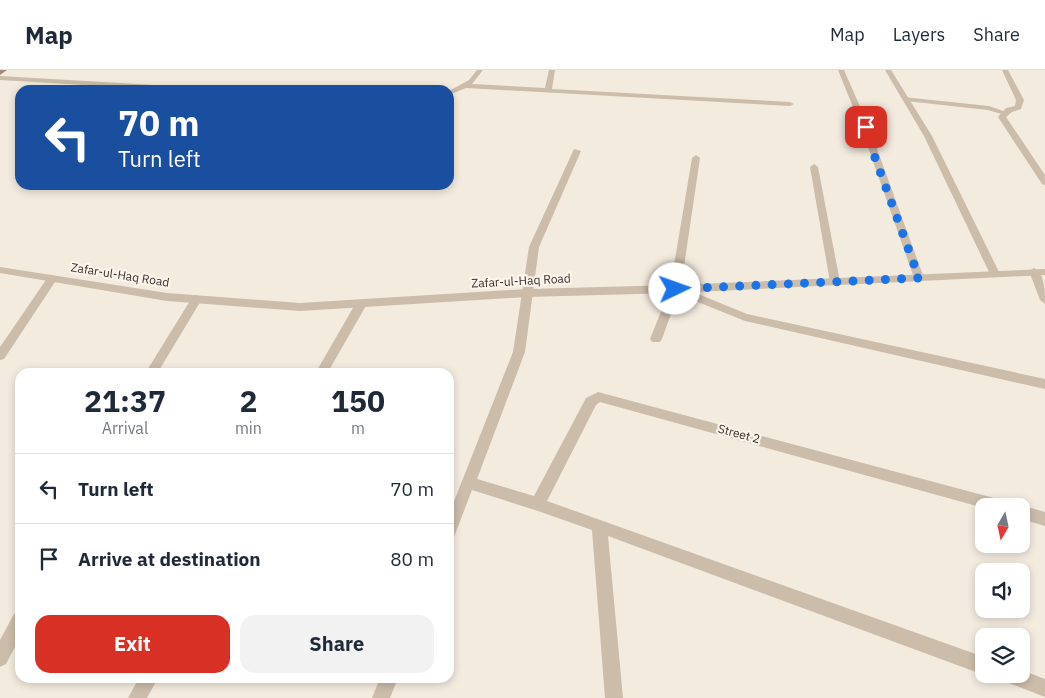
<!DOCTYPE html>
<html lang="en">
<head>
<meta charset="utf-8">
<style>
  :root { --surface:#fff; --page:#f2f2f3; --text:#1f2937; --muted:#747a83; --line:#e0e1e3; --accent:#d93025 }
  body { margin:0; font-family:"IBM Plex Sans",sans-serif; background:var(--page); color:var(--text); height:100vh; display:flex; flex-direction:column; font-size:19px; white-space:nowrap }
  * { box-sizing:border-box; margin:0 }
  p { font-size:16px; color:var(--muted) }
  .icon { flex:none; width:28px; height:28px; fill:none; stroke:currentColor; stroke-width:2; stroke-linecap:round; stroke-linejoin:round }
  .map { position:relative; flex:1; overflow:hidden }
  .sheet { position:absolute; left:15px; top:298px; width:439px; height:315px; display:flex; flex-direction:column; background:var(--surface); border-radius:15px; box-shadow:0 2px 8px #0003 }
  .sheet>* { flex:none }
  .guide { position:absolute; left:15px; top:15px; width:439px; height:105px; border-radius:15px; box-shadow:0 2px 8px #0003; background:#1a4fa0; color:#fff; overflow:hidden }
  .needle { width:32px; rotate:189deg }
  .fabs { position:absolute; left:975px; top:428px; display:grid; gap:10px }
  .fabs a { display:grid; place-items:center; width:55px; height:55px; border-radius:10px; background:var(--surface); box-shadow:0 2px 8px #0003; font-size:25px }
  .pin { position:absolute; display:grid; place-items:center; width:42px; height:42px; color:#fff; margin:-21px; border-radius:10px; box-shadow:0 2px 8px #0006 }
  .me { position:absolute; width:55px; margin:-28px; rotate:87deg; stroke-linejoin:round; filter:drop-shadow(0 0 4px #0008) }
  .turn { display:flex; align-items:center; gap:18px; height:105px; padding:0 20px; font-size:22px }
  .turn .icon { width:65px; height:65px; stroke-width:2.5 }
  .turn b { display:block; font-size:35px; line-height:42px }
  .eta { display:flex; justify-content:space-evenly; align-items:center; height:85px; text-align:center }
  .eta b { font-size:30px; font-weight:800; line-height:35px }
  .primary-button { display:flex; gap:10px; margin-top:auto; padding:10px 20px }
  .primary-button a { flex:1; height:58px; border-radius:15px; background:var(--accent); color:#fff; font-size:20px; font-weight:800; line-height:58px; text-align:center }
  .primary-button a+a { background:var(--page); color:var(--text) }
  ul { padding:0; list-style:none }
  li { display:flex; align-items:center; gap:15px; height:70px; padding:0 20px; border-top:1px solid var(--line) }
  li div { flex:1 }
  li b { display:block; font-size:19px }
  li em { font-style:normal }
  header { display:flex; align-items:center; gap:30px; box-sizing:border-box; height:70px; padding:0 25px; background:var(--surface); border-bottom:1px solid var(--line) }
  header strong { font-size:24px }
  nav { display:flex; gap:28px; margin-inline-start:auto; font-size:18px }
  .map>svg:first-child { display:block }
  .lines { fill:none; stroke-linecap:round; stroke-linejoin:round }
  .service { fill:#ccbcaa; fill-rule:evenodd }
  .minor { fill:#ccbcaa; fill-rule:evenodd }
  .tertiary { fill:#ccbcaa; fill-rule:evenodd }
  .secondary { fill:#a08b7b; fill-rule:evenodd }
  .route { stroke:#1a73e8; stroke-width:9; stroke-dasharray:0 16.2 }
  .labels { text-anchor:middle; stroke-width:4.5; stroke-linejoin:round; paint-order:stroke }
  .street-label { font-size:12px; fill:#3a302a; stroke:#fbf5ec }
</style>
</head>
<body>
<header>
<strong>Map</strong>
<nav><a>Map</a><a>Layers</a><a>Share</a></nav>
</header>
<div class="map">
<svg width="1045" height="628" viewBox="0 0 1045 628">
  <rect width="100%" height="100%" fill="#f4ebdf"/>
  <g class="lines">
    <g class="service">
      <path d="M838 0H844L869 57 924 208 923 210 919 211 914 208 861 57Z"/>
      <path d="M903 27 989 36 1009 43 1005 45 988 40 906 31H903Z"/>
    </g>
    <g class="minor">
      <path d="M477 0H483L472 14 545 18 549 0H555L552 19 790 32 794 34 790 36 466 18 449 25V21L469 10Z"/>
      <path d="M885 0H891L932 66 1000 204 999 206H991L990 204 924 66Z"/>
      <path d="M1002 0H1008L1024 30 1021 39 1012 42 1006 47 1045 105V115L1042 114 998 47 1006 38 1015 36 1016 30Z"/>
      <path d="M0 6 206 18 210 20H169L0 10Z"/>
      <path d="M574 79 581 81 539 177 525 282 477 409 534 426 586 328 598 322 1005 431 1007 436H984V438L600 332 596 335 547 431 984 587V604H987L984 605 608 466 623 628H605L592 460 538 441 472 420 454 467 449 469V444L513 282 529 177Z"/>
      <path d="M696 85 700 88 681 217 747 244 1045 309V319L745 251 678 224 662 269 660 272H652L650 269 670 219 692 88Z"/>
      <path d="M814 94 818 97 840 212 835 215 830 212 810 97Z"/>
      <path d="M1034 198C1045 202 1045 223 1045 234L1040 230 1029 201Z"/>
      <path d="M52 206 57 209 4 289 0 290V277L48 207Z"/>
      <path d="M197 225 202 229 158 302H146L193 226Z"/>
      <path d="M361 230 367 234 328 302H316L357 231Z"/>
      <path d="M1021 435 1045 442V456L1021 449V436H1018Z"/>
      <path d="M20 542V567L6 594 0 597V570L14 544Z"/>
      <path d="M1021 600 1045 609V627L1001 610 998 604H1021Z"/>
      <path d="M139 608H158L147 628H128Z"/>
      <path d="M380 608H398L390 628H372Z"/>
    </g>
    <path class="tertiary" d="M0 197 167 223 300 233 527 219 675 215 1045 199V205L675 223 527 227 300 241 167 231 0 203Z"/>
    <path class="secondary" d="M0 0H7L0 5Z"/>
  </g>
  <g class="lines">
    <path class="route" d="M675 219 919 208 866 63V57"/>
  </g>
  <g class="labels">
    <g class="street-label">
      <text transform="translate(120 205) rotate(9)" y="4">Zafar-ul-Haq Road</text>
      <text transform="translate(521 211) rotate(-3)" y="4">Zafar-ul-Haq Road</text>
      <text transform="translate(739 364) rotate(15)" y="4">Street 2</text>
    </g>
  </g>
</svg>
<div class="fabs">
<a><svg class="needle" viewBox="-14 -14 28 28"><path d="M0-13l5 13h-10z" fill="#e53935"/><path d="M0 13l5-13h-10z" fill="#747a83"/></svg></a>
<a><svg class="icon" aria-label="sound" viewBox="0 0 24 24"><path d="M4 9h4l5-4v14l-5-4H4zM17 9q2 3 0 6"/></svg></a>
<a><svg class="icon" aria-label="layers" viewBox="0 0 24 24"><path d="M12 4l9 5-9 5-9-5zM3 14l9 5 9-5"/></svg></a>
</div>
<div class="pin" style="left:866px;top:57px;background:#d93025"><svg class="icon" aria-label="arrive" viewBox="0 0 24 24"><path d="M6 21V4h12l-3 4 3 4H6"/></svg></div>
<svg class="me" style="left:675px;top:219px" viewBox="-20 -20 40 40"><circle r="19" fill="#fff"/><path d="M0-13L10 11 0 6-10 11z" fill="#1a73e8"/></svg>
<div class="guide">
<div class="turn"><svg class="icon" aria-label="left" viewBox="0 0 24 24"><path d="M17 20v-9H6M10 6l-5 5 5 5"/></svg><div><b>70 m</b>Turn left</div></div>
</div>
<section class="sheet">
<div class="eta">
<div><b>21:37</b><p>Arrival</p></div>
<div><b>2</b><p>min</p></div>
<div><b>150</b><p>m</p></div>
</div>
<ul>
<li><svg class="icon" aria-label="left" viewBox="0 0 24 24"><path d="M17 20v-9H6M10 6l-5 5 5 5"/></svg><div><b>Turn left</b></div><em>70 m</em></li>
<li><svg class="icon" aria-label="arrive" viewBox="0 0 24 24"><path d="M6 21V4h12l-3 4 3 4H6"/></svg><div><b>Arrive at destination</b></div><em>80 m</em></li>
</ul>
<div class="primary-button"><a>Exit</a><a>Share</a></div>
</section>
</div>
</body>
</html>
